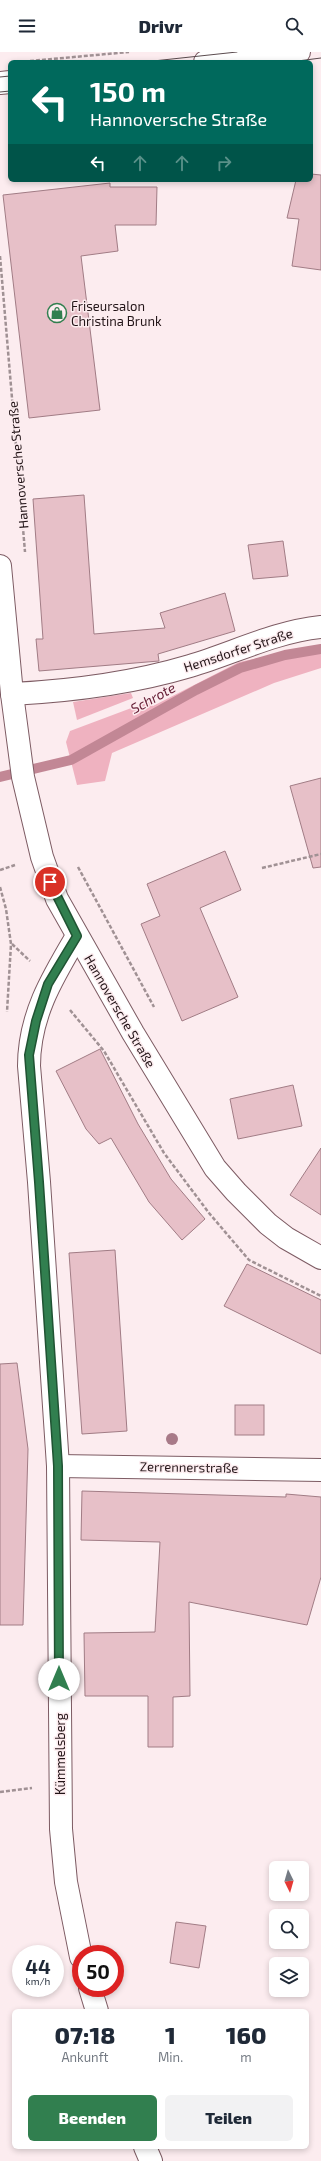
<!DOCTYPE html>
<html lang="de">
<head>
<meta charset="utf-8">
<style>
  :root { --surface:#fff; --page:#f2f2f3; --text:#1f2937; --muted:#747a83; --accent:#317f4f }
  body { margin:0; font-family:"Exo 2",sans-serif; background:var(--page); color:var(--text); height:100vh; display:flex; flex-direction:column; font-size:15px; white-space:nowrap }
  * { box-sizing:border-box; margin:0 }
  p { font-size:13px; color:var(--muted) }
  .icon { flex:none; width:22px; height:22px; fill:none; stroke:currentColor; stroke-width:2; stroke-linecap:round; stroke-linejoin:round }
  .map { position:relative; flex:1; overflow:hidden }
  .details { position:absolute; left:12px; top:1957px; width:297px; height:140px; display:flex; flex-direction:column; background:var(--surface); border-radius:6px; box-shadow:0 2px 6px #0003 }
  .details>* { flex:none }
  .top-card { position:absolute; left:8px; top:8px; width:305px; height:122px; border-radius:6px; box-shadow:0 2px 6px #0003; background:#00695c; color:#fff; overflow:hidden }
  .needle { width:26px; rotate:175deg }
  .buttons { position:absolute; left:269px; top:1809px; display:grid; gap:8px }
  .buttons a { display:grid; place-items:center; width:40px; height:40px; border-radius:6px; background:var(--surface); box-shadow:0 2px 6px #0003; font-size:20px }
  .speed { position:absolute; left:12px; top:1893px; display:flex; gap:8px; font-size:20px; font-weight:700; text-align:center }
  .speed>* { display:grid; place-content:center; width:52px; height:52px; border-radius:50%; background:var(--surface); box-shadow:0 2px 6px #0003; line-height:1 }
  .speed small { font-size:10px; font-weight:400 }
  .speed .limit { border:6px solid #d22; background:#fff; color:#111 }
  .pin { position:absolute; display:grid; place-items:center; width:34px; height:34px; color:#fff; margin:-17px; border:2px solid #fff; border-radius:50%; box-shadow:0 1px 4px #0007 }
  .me { position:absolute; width:44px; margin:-22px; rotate:0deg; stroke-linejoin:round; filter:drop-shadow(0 0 3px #0008) }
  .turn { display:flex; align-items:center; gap:14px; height:84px; padding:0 16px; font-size:18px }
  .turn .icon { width:52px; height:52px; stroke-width:2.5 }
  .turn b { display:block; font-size:28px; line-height:34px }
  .lanes { display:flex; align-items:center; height:38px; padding:0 16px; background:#0003; justify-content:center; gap:20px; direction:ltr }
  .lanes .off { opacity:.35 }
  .eta { display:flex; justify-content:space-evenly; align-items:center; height:68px; text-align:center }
  .eta b { font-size:24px; font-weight:800; line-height:28px }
  .button { display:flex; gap:8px; margin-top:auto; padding:8px 16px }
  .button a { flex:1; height:46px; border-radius:6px; background:var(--accent); color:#fff; font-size:16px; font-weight:800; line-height:46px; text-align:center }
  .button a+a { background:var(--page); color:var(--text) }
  header { display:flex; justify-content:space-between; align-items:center; height:52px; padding:0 16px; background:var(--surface); font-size:18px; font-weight:800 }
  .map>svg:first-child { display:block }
  .green { fill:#efb2c0 }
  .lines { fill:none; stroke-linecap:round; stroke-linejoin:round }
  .stream { stroke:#c28795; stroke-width:10 }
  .building { fill:#e7c0c8; stroke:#a17c85 }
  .minor-casing { stroke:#7d5b63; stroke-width:24 }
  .major-casing { stroke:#7d5b63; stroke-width:24 }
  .path { stroke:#a09194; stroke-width:2.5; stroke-dasharray:4 2; stroke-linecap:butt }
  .minor { stroke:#fff; stroke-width:22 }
  .major { stroke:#fff; stroke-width:22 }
  .tram { stroke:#5a4b4e; stroke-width:1 }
  .tree { fill:#a87a88 }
  .route-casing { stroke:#205333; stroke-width:10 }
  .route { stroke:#317f4f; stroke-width:7 }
  .labels { text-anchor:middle; stroke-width:3; stroke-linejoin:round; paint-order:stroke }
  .poi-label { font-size:13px; fill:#231518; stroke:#fcecef; text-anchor:start }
  .street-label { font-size:13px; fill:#231518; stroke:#fcecef }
  .water-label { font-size:14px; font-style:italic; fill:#661e36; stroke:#fcecef }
</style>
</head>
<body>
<header><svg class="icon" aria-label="menu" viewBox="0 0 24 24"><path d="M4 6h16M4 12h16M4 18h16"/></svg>Drivr<svg class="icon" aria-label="search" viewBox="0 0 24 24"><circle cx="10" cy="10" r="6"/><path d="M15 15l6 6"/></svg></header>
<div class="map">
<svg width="321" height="2109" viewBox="0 0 321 2109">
  <rect width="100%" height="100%" fill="#fcecef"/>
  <g class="green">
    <path d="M321 593V616L274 631 112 701 105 729 77 733 66 690 70 679 150 649 153 654 239 610Z"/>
    <path d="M131 641 133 646 77 668 73 650Z"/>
  </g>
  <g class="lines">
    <path class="stream" d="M0 725 71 708 196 638 240 616 285 603 321 597"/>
  </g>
  <g class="building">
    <path d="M311 122 321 123V218L292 214 299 167 287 166 296 128H311Z"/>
    <path d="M110 131V135H157L156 173H115L118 199 81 204 100 358 29 366 3 143Z"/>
    <path d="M84 443 94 582 165 576 160 561 225 541 235 579 158 602 159 609 39 619 36 587H43L33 447Z"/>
    <path d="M283 489 288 524 253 527 248 493Z"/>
    <path d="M321 726V815L313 816 290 734Z"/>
    <path d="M225 799 241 838 200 856 238 945 182 969 141 872 160 864 147 832Z"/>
    <path d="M100 997 138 1072 171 1127 205 1167 182 1188 149 1150 111 1086 99 1092 86 1077 56 1019Z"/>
    <path d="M293 1033 302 1074 238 1087 230 1047Z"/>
    <path d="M321 1096V1163L290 1143Z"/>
    <path d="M115 1198 127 1379 82 1382 69 1201Z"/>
    <path d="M247 1212 321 1248V1302L224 1254Z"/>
    <path d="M17 1311 28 1397 23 1573H0V1312Z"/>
    <rect x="235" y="1353" width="29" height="30"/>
    <path d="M82 1439 286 1445V1442L321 1445V1525L307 1573 189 1550 190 1644 173 1645V1695H148V1644H85L84 1581 155 1580 160 1490 81 1488Z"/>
    <path d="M176 1870 206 1874 199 1916 170 1911Z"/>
  </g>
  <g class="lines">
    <g class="minor-casing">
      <g id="minor">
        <path d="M205 10 299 0"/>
        <path d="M0 31 10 30"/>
        <path d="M12 642C71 639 133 631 190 614 234 601 274 580 321 575"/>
        <path d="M58 1414 321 1418"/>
      </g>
    </g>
    <g class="major-casing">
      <g id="major">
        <path d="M0 514 12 642 23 725 42 805 57 847 133 981 215 1116 236 1140 268 1172 286 1186 321 1206"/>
        <path d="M77 884C52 926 29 964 29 1014L39 1130 58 1414 61 1777 66 1830 81 1905"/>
        <path d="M90 1936 97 1959"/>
        <path d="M145 2095 151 2109"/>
      </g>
    </g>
    <g class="path">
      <path d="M30 9 129 0"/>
      <path d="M0 204 25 500"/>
      <path d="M78 815 154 955"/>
      <path d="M262 816 321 802"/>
      <path d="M0 818 15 813"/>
      <path d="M0 835 6 857 11 892 7 960"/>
      <path d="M12 892 30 909"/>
      <path d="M70 958 104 999 164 1101 209 1161 249 1208 321 1244"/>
      <path d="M0 1740 32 1736"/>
    </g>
    <use href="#minor" class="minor"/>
    <use href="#major" class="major"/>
    <g class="tram">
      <path d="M144 10 237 0"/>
      <path d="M290 10 321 6"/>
      <path d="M0 25 10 24"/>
      <path d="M0 40 10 39"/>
    </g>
  </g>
  <circle class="tree" cx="172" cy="1387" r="6"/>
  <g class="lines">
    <g class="route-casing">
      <path id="route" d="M50 830 77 884 48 932 36 969 29 1003 39 1130 58 1414 59 1627"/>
    </g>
    <use href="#route" class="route"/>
  </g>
  <defs>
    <g id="shop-ring" transform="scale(1)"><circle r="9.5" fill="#fcecef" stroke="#317f4f" stroke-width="1.5"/><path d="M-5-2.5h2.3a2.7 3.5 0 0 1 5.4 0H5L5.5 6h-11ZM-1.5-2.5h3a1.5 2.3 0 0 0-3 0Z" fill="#317f4f"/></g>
  </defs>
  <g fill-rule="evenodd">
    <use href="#shop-ring" x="57" y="261"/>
  </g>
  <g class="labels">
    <g class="poi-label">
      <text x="71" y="259">Friseursalon<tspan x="71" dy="15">Christina Brunk</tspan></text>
    </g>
    <g class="street-label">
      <text transform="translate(18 413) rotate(-95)" y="5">Hannoversche Straße</text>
      <text transform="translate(238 598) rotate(-18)" y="5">Hemsdorfer Straße</text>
      <text transform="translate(120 959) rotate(60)" y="5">Hannoversche Straße</text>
      <text transform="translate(189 1415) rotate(1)" y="5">Zerrennerstraße</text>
      <text transform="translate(60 1702) rotate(-90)" y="5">Kümmelsberg</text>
    </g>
    <g class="water-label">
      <text transform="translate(153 646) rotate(-29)" y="5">Schrote</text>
    </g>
  </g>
</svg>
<div class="buttons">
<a><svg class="needle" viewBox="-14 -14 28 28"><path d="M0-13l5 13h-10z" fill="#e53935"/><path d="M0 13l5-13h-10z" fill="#747a83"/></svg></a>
<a><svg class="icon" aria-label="search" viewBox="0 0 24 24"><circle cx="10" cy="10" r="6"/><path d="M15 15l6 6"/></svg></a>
<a><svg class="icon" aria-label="layers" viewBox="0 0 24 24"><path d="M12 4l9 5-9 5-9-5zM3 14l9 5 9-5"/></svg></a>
</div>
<div class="speed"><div>44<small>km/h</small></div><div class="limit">50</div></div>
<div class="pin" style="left:50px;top:830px;background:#d93025"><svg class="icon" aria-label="arrive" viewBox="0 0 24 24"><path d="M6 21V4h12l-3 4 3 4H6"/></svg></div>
<svg class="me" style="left:59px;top:1627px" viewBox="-20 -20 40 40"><circle r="19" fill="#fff"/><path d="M0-13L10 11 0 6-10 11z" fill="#317f4f"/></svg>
<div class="top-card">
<div class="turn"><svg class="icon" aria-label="left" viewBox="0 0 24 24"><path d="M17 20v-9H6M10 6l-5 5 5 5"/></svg><div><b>150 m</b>Hannoversche Straße</div></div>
<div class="lanes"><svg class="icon" aria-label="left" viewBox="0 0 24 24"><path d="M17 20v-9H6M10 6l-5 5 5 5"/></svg><svg class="icon off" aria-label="ahead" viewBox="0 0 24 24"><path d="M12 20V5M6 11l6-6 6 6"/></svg><svg class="icon off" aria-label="ahead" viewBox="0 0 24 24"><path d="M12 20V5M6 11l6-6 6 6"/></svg><svg class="icon off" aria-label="right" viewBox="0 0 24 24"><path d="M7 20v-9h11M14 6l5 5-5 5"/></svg></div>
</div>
<section class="details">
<div class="eta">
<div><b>07:18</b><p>Ankunft</p></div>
<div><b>1</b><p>Min.</p></div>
<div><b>160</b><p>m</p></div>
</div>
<div class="button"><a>Beenden</a><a>Teilen</a></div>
</section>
</div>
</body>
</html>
